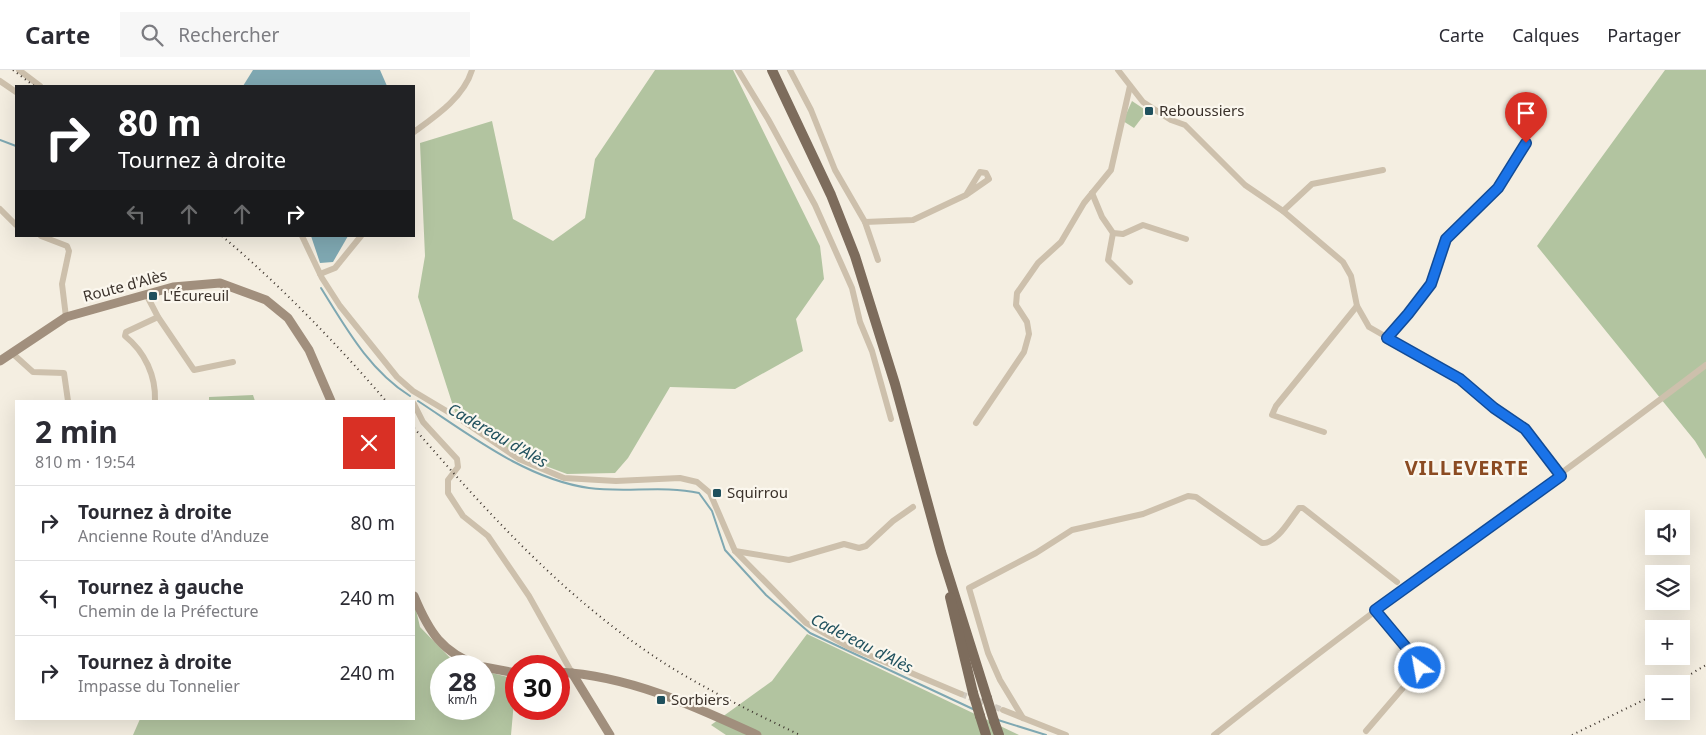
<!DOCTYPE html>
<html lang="fr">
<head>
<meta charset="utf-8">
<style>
  :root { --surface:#fff; --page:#f7f7f7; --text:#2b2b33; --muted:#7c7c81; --line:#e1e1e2 }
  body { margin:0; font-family:"Noto Sans",sans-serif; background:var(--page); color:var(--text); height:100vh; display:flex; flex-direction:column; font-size:19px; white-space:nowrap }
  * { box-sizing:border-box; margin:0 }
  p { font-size:16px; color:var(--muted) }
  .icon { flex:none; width:28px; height:28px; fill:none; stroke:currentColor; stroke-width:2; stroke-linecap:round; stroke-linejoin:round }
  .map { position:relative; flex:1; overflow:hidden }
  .sheet { position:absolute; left:15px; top:330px; width:400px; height:320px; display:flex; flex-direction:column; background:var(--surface); border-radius:0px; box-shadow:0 5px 20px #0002 }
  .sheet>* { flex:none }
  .banner { position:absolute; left:15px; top:15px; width:400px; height:152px; border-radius:0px; box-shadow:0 5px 20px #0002; background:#202124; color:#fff; overflow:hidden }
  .buttons { position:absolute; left:1645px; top:440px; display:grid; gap:10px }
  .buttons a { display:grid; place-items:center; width:45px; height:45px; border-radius:0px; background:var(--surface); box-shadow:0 5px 20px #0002; font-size:25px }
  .speed { position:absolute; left:430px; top:585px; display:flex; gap:10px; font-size:25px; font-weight:700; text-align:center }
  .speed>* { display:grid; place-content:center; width:65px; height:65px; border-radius:50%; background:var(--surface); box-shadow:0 5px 20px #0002; line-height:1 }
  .speed small { font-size:12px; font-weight:400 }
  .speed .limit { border:8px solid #d22; background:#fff; color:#111 }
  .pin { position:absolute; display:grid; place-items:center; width:42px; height:42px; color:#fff; margin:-51px -21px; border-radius:50% 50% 50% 0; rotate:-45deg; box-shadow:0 0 5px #0007 }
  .pin .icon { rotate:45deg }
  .me { position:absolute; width:55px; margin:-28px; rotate:328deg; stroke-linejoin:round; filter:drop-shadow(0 0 4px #0008) }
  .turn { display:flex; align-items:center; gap:18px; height:105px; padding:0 20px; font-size:22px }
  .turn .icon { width:65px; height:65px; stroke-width:2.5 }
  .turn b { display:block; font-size:35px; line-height:42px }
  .lanes { display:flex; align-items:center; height:48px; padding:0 20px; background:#0003; justify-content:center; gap:25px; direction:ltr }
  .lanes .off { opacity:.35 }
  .round { display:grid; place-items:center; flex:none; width:52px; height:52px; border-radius:0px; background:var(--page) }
  .summary { display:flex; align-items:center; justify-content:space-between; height:85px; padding:0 20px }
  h1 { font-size:30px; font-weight:700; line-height:38px }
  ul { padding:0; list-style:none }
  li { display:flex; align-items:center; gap:15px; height:75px; padding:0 20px; border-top:1px solid var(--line) }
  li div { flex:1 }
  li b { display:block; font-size:19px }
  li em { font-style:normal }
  header { display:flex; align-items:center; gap:30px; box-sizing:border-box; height:70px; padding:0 25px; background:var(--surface); border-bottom:1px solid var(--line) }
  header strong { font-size:24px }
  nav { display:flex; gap:28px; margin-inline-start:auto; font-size:18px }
  .search { width:350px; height:45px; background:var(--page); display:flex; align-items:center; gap:12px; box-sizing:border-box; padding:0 18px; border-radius:0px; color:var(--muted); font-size:19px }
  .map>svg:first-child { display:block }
  .green { fill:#b2c4a0 }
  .water { fill:#7fa8b2 }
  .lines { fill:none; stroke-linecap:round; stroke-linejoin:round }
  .stream { stroke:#7fa8b2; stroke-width:2 }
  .street-tunnel { stroke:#cfc8bd; stroke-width:6; stroke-dasharray:6 3; stroke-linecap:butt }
  .street { stroke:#cdc0ac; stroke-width:6 }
  .secondary { stroke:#a18f7d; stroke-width:9 }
  .primary { stroke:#7d6c5c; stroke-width:10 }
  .rail { stroke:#3b322b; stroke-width:2; stroke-dasharray:1 4; stroke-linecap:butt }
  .primary-bridge { stroke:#7d6c5c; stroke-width:10 }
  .route-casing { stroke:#114b97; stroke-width:12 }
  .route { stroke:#1a73e8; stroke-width:9 }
  .poi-dot { fill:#1f505d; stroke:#fbf7ee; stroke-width:2 }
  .labels { text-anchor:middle; stroke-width:4.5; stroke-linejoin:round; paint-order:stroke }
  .poi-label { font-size:15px; fill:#3b322b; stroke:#fbf7ee; text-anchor:start }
  .street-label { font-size:15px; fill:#3b322b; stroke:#fbf7ee }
  .water-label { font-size:16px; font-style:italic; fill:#1f505d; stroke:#fbf7ee }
  .district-label { font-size:20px; font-weight:bold; letter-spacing:1px; fill:#8b4b22; stroke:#fbf7ee }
</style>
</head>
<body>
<header>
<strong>Carte</strong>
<div class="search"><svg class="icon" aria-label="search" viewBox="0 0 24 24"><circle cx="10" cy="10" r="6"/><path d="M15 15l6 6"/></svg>Rechercher</div>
<nav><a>Carte</a><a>Calques</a><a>Partager</a></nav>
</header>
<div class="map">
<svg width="1706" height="665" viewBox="0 0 1706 665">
  <rect width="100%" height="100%" fill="#f4eee1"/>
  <g class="green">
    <path d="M655 0H733L820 176 824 209 796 249 803 281 735 319 670 317 628 388 615 403 567 404 519 386 455 342 418 227 425 186 420 73 492 51 513 149 553 171 585 148 595 89Z"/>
    <path d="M1665 0H1706V389L1695 371 1537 176Z"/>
    <path d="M1132 31 1147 41 1134 58 1123 51Z"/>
    <path d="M253 325 255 331H209V327Z"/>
    <path d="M414 531 420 557 457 595 462 596H441V639H484V601L516 609 511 665H133L140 649H414Z"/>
    <path d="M807 564 1019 665H726L711 655 772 611Z"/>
  </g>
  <g class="water">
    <path d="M253 0H380L387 16H243Z"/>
    <path d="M311 166H348L333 192 320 193Z"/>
  </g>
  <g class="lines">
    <g class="stream">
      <path d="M0 70 16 76"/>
      <path d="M321 218C346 258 369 300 410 326"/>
      <path d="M418 331C470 365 526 409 589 418 626 423 663 415 699 423L712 441 725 480 766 525 810 563 975 640"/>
      <path d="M998 650 1046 665"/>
    </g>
    <path class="street-tunnel" d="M961 624 1003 640"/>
    <g class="street">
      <path d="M19 0 40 16"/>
      <path d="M738 0 768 49 815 135 852 218 860 252 872 281 891 349"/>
      <path d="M790 0 811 40 835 100 865 152 913 150 966 125 989 109 986 103 980 102 966 125"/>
      <path d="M1118 0 1143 32 1171 50 1185 55 1245 115 1283 141 1343 192 1351 206 1357 236 1369 257 1460 309 1494 338 1525 359 1561 405"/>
      <path d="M0 11 16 22"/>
      <path d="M414 62C436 46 464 27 472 0"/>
      <path d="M1092 123 1102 147 1113 163 1123 164 1143 155 1186 169"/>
      <path d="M0 139 16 155"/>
      <path d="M1283 141 1312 114 1383 100"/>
      <path d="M865 152 878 190"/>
      <path d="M1113 163 1108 190 1130 212"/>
      <path d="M41 166 67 176 69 181 62 214 66 247"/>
      <path d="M302 166 322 208 340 236 397 307 413 321 460 349 519 389 564 408 616 411 680 408 697 412 710 423 735 481 806 553 847 576 961 624"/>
      <path d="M320 204 335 198 361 166"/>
      <path d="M146 224 158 247 194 300 233 292"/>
      <path d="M1387 268 1409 244 1431 214 1446 169 1498 118 1526 73"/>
      <path d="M12 283 33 302 64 303 68 331"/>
      <path d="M155 331C156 306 145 282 125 266L126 262 158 247"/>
      <path d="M414 334 423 352 457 389 458 397 448 410V423L463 446 488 466 529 526 572 603"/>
      <path d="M976 353 1024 282 1029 264 1027 252 1016 235 1017 223 1038 193 1061 172 1084 133 1111 100 1130 16"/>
      <path d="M1324 362 1272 345 1276 336 1357 236"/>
      <path d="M735 481 789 490 844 474 859 478 866 476 893 451 913 437"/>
      <path d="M1003 640 1066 665"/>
      <path d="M1023 648 1000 610 988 583 969 518 1036 483 1072 460 1143 444 1188 426 1196 427 1262 473C1277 474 1290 449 1299 438H1303L1397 512"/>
      <path d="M1366 661 1420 598V594L1375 540"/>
      <path d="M1214 665C1375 537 1543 419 1706 295"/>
    </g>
    <g class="secondary">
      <path d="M0 291 66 247 173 217 220 213 266 230 288 248 309 280 331 331"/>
      <path d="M414 526C429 562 442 583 480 596"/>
      <path d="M484 597 516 603"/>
      <path d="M559 602C630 606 694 636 757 665"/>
      <path d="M572 603 610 665"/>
    </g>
    <g class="primary">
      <path d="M772 0 831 125 855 186 895 314 941 482 987 628"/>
      <path d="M950 527 973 623"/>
      <path d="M980 646 986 665"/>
      <path d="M994 651 999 665"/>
    </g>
    <g class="rail">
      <path d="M13 0 34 16"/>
      <path d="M222 166C281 216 336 273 386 331"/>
      <path d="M414 358C491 447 571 535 672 598 713 623 756 644 800 665"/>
      <path d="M1674 614 1706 595"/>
      <path d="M1572 665 1654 625"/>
    </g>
    <g class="primary-bridge">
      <path d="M973 623 980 646"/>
      <path d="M987 628 994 651"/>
    </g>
  </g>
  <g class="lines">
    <g class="route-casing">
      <path id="route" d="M1420 598V594L1375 540 1561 406 1525 359 1494 338 1460 309 1387 268 1408 244 1431 214 1446 169 1498 118 1526 73"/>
    </g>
    <use href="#route" class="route"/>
  </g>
  <g class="poi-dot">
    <rect x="1144" y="36" width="10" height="10" rx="2.5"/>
    <rect x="148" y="221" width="10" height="10" rx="2.5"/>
    <rect x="712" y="418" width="10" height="10" rx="2.5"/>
    <rect x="656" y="625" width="10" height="10" rx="2.5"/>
  </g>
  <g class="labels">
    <g class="poi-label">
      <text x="1159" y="46">Reboussiers</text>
      <text x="163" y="231">L'Écureuil</text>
      <text x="727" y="428">Squirrou</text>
      <text x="671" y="635">Sorbiers</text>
    </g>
    <g class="street-label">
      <text transform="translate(125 216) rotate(-15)" y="5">Route d'Alès</text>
    </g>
    <g class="water-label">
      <text transform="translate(498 365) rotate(30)" y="6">Cadereau d'Alès</text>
      <text transform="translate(862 573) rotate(27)" y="6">Cadereau d'Alès</text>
    </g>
    <g class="district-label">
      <text x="1467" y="405">VILLEVERTE</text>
    </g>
  </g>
</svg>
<div class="buttons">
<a><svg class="icon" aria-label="sound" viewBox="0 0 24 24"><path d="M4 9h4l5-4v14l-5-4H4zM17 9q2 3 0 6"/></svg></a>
<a><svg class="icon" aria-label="layers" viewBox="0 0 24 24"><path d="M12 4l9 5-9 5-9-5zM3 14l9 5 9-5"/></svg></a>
<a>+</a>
<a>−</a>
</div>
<div class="speed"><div>28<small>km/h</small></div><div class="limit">30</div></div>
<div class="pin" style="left:1526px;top:73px;background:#d93025"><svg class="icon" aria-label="arrive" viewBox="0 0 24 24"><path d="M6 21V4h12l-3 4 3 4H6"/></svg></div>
<svg class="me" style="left:1420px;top:598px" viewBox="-20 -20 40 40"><circle r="17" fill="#1a73e8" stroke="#fff" stroke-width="3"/><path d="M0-11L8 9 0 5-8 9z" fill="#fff"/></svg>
<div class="banner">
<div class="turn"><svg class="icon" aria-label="right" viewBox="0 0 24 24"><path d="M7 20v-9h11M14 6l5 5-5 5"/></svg><div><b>80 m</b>Tournez à droite</div></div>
<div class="lanes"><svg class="icon off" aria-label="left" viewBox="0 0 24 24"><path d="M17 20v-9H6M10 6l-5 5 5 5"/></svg><svg class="icon off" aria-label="ahead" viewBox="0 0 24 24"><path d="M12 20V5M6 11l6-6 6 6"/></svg><svg class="icon off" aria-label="ahead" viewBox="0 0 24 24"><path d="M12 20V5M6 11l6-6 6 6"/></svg><svg class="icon" aria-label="right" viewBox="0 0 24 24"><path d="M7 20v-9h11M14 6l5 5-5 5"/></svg></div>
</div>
<section class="sheet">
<div class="summary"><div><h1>2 min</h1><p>810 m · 19:54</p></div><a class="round" style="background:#d93025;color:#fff"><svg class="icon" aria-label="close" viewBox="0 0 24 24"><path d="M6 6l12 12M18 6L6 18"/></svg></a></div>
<ul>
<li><svg class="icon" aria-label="right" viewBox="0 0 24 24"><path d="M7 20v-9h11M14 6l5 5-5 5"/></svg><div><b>Tournez à droite</b><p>Ancienne Route d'Anduze</p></div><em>80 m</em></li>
<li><svg class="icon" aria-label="left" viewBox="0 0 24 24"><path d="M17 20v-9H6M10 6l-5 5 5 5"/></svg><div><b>Tournez à gauche</b><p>Chemin de la Préfecture</p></div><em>240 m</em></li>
<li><svg class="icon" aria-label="right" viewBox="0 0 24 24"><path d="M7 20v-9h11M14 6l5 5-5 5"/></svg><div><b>Tournez à droite</b><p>Impasse du Tonnelier</p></div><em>240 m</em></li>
</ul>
</section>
</div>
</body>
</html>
